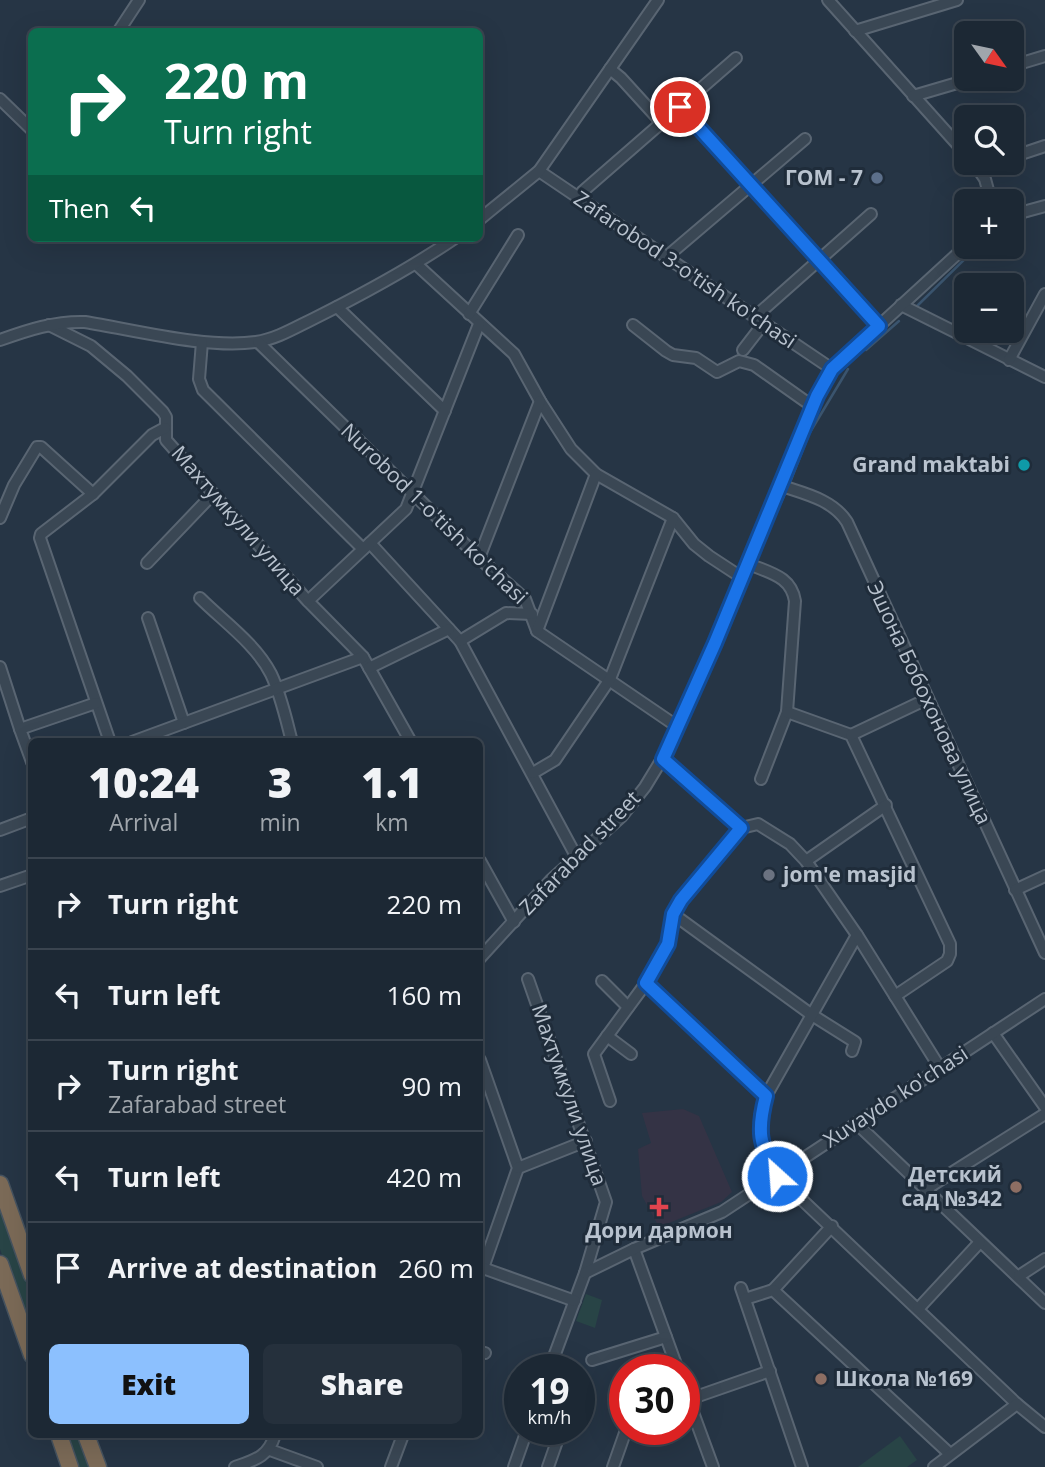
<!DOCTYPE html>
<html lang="en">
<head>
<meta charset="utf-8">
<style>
  :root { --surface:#1c2834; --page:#25303c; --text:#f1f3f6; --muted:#a0a6ac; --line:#3a444f; --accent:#8cc0fe }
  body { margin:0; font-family:"Open Sans",sans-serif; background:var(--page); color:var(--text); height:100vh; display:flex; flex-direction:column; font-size:26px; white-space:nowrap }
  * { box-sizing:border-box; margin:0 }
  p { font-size:23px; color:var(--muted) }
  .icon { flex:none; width:38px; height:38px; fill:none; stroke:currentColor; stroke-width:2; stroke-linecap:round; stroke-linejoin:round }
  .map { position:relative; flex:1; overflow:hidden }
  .sheet { position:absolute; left:28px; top:738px; width:455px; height:700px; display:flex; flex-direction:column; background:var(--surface); border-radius:10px; box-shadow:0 7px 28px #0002,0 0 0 2px var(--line) }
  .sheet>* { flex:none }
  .guide { position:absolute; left:28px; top:28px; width:455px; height:214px; border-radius:10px; box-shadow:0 7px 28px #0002,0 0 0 2px var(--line); background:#0b6e4f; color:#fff; overflow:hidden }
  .needle { width:46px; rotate:123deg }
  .buttons { position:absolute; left:954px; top:21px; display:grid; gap:14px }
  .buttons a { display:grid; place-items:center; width:70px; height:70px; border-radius:10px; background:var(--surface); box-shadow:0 7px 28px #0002,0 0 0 2px var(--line); font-size:35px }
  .speed { position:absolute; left:504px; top:1354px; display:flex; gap:14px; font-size:35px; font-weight:700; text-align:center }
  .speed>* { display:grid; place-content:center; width:91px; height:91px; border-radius:50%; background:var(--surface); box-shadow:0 7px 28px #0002,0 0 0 2px var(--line); line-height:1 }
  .speed small { font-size:18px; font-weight:400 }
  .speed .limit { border:10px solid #d22; background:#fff; color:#111 }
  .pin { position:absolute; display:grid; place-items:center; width:60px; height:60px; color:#fff; margin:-30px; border:4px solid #fff; border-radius:50%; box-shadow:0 2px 7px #0007 }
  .me { position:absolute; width:77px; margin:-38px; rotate:334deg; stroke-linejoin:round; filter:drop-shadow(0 0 5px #0008) }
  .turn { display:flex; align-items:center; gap:24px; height:147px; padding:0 21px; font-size:32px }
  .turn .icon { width:91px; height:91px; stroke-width:2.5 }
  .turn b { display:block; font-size:49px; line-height:60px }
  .then { display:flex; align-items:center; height:66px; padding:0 21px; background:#0003; gap:14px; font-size:26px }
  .eta { display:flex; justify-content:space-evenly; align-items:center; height:119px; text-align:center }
  .eta b { font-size:42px; font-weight:800; line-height:49px }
  .action { display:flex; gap:14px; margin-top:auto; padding:14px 21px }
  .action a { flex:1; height:80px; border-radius:10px; background:var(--accent); color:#111; font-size:28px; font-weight:800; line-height:80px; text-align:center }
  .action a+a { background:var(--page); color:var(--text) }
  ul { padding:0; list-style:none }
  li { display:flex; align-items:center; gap:21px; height:91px; padding:0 21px; border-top:2px solid var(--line) }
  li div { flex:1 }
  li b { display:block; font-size:26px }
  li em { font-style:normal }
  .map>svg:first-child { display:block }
  .medical { fill:#343345 }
  .green { fill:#284446 }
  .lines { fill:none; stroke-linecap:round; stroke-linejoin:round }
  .stream { stroke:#3a546e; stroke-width:2.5 }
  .minor-casing { stroke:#596572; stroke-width:14 }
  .highway-casing { stroke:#45525f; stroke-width:19 }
  .minor { stroke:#3a4754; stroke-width:10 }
  .highway { stroke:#7b6a57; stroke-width:16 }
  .route-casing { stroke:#114b97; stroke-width:18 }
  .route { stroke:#1a73e8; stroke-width:12 }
  .service-dot { fill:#5c6f8a; stroke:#1f2c3a; stroke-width:2.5 }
  .culture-dot { fill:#0f9aa8; stroke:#1f2c3a; stroke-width:2.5 }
  .worship-dot { fill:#6b7280; stroke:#1f2c3a; stroke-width:2.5 }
  .education-dot { fill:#8d6e63; stroke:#1f2c3a; stroke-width:2.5 }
  .health-dot { fill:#e0444e; stroke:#1f2c3a; stroke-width:2.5 }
  .labels { text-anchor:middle; stroke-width:6; stroke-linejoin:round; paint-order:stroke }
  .poi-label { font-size:21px; font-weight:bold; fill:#b8c2ce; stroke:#1f2c3a; text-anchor:end }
  .street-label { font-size:21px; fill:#b8c2ce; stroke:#1f2c3a }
</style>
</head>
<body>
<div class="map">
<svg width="1045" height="1467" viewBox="0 0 1045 1467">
  <rect width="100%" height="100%" fill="#263545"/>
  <path class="medical" d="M683 1109 699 1116 732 1192 721 1202 659 1227 642 1196 638 1149 651 1143 642 1113Z"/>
  <g class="green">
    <path d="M0 1206 31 1297V1340L0 1249Z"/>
    <path d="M586 1294 602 1300 595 1328 576 1321Z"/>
    <path d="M64 1435H76L80 1438 90 1467H76Z"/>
    <path d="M900 1436 917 1460 907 1467H858Z"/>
  </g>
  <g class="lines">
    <g class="stream">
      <path d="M1012 221 1029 216"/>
      <path d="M914 309 977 247"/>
      <path d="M866 350 899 321"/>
      <path d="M791 480 809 434 848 369"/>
    </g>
    <g class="minor-casing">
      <g id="minor">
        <path d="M828 0 966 154"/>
        <path d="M855 31 957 0"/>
        <path d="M118 32 139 0"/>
        <path d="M1012 66 1045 56"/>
        <path d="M610 69 621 78 662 123"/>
        <path d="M913 96 971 79"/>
        <path d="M0 99 32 130"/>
        <path d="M680 107 879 326"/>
        <path d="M1012 157 1045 146"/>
        <path d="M974 163 985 179 991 201"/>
        <path d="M979 168 994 163"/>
        <path d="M539 171 832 369"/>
        <path d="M582 192 736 58"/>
        <path d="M1012 215 1045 206"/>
        <path d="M480 219 539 171 658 0"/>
        <path d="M671 253 805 139"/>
        <path d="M416 264 514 354 540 401 571 449 596 474 673 518 694 544 709 556 741 577"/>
        <path d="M901 305 1045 377"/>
        <path d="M337 307 445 411"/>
        <path d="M469 314 518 235"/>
        <path d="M757 315 871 214"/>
        <path d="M49 325 91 346 127 376 163 412 166 417V440L306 599 363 657 411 742"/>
        <path d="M633 325 666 351 673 355 696 358 717 372 739 361 754 365 812 406"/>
        <path d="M0 340C28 330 55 321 85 322 135 330 207 349 256 342 277 339 296 327 315 318 363 294 411 268 455 238"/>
        <path d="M202 342 199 379 203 390 363 549"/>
        <path d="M258 342 479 558 525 599 537 631 678 727"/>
        <path d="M743 350 763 324"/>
        <path d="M1009 360 1045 294"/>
        <path d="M782 486C806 494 833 500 847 522L1045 953"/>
        <path d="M0 518 14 485 37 447H41L93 494"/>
        <path d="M370 543 460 641 576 856"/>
        <path d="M479 558 540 401"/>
        <path d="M147 563 212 495"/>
        <path d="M747 563C768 573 791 575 795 601L787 712 761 779"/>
        <path d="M200 598C223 621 256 644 271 674 281 695 286 719 292 742"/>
        <path d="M308 601 406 509 479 324"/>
        <path d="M148 618 184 723"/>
        <path d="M537 631 596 474"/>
        <path d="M460 641 506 613 532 614"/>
        <path d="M0 667 20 729"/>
        <path d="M369 668 449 629"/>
        <path d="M787 712 851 735 950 944V954L947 961 895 996"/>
        <path d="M851 735 927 699"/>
        <path d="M110 742 40 538 41 534 93 494 152 435 165 428"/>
        <path d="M132 742 363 657"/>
        <path d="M662 759 741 828"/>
        <path d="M32 762 20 729 96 703"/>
        <path d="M533 773 555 760 610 679 673 518"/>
        <path d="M0 830 32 818"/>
        <path d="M480 861 514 922"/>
        <path d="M806 861 886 805"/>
        <path d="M0 886 32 875"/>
        <path d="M1015 890 1045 876"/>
        <path d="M673 914 812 1015 855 1042 852 1051"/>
        <path d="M857 935 766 1096 760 1117 761 1142 777 1176 1017 1404 1045 1427"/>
        <path d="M480 958 551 880 622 816 645 787 662 759 715 643 741 577 782 486 812 406 832 369 966 246"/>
        <path d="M528 979 606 1202 585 1273 549 1370"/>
        <path d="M602 981 628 1007"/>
        <path d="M993 1033 1045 1107"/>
        <path d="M607 1036 631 1054"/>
        <path d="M480 1060 518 1168 483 1268"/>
        <path d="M766 1096 646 983 668 945 673 914 681 900 741 828 758 824 790 844 806 861 857 935 940 1068"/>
        <path d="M610 1101 594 1054 646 983"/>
        <path d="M856 1123 1045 1303"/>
        <path d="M518 1168 586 1141"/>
        <path d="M926 1189 1045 1114"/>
        <path d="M634 1249 678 1370"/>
        <path d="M480 1267 575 1301"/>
        <path d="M585 1273 634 1249 722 1212 1045 999"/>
        <path d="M1019 1276 1045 1259"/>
        <path d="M741 1288 802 1467"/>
        <path d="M773 1290 832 1226"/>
        <path d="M745 1299 773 1290 950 1454"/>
        <path d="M918 1309 980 1242"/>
        <path d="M480 1352 485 1353"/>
        <path d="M592 1360 666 1337"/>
        <path d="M684 1388 713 1467"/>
        <path d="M684 1401 770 1371"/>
        <path d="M270 1450 317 1467"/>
        <path d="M235 1467C255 1460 268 1457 275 1435"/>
        <path d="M391 1467 403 1435"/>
        <path d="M514 1467 527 1430"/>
        <path d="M548 1467 561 1430"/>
        <path d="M613 1467 626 1430"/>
        <path d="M934 1467 1017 1404"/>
      </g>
    </g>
    <g class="highway-casing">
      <g id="highway">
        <path d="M0 1184 32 1275"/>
        <path d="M0 1264 32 1355"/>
        <path d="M59 1435 70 1467"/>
        <path d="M86 1435 98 1467"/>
      </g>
    </g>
    <use href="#minor" class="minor"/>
    <use href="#highway" class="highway"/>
  </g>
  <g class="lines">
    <g class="route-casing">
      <path id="route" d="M680 107 879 326 832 369 817 396 715 643 663 759 741 828 681 900 673 914 668 944 646 983 766 1096C757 1130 759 1145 777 1176"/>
    </g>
    <use href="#route" class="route"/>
  </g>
  <circle class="service-dot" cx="877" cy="178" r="7"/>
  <circle class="culture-dot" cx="1024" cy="465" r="7"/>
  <circle class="worship-dot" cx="769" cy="875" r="7"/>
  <g class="education-dot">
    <circle cx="1016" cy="1187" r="7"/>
    <circle cx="821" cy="1379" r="7"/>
  </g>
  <path class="health-dot" d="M655.5 1196.5h7v7h7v7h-7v7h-7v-7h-7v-7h7z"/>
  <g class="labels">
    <g class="poi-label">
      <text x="863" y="185">ГОМ - 7</text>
      <text x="1010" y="472">Grand maktabi</text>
      <text x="783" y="882" text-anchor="start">jom'e masjid</text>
      <text x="1002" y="1182">Детский<tspan x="1002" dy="24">сад №342</tspan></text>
      <text x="659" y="1238" text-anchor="middle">Дори дармон</text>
      <text x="835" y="1386" text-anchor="start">Школа №169</text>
    </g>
    <g class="street-label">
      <text transform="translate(685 270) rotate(34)" y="7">Zafarobod 3-o'tish ko'chasi</text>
      <text transform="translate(434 514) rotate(44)" y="7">Nurobod 1-o'tish ko'chasi</text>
      <text transform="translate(238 521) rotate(49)" y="7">Махтумкули улица</text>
      <text transform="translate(929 703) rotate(65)" y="7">Эшона Бобохонова улица</text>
      <text transform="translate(580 853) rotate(-46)" y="7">Zafarabad street</text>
      <text transform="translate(569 1095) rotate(71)" y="7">Махтумкули улица</text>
      <text transform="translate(896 1097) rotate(-33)" y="7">Xuvaydo ko'chasi</text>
    </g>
  </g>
</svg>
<div class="buttons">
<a><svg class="needle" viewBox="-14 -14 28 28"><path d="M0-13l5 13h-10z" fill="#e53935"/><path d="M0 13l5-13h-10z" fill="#a0a6ac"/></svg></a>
<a><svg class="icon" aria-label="search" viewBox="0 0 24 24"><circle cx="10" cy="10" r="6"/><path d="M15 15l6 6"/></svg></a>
<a>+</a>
<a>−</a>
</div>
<div class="speed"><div>19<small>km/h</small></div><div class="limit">30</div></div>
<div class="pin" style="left:680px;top:107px;background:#d93025"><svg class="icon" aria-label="arrive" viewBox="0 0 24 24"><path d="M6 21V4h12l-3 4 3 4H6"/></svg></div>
<svg class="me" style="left:777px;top:1176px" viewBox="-20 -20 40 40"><circle r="17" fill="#1a73e8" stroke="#fff" stroke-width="3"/><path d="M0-11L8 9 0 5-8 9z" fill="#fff"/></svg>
<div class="guide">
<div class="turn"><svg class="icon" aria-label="right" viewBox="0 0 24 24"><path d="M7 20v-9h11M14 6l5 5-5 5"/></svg><div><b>220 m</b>Turn right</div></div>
<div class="then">Then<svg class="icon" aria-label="left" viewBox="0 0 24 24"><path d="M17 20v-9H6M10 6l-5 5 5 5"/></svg></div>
</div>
<section class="sheet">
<div class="eta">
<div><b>10:24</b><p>Arrival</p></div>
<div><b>3</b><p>min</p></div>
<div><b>1.1</b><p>km</p></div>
</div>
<ul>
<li><svg class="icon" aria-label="right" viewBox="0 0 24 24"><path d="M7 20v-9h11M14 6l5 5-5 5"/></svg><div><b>Turn right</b></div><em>220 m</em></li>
<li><svg class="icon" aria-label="left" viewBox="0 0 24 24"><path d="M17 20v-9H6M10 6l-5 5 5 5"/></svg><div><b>Turn left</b></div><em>160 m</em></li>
<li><svg class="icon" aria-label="right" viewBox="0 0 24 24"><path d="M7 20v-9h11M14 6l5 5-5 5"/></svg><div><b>Turn right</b><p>Zafarabad street</p></div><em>90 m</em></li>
<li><svg class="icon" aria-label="left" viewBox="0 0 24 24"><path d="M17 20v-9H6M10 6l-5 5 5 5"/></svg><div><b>Turn left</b></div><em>420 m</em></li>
<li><svg class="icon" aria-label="arrive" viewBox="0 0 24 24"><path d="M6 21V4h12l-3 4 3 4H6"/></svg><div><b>Arrive at destination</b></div><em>260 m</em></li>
</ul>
<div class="action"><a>Exit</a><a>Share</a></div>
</section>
</div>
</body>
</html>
